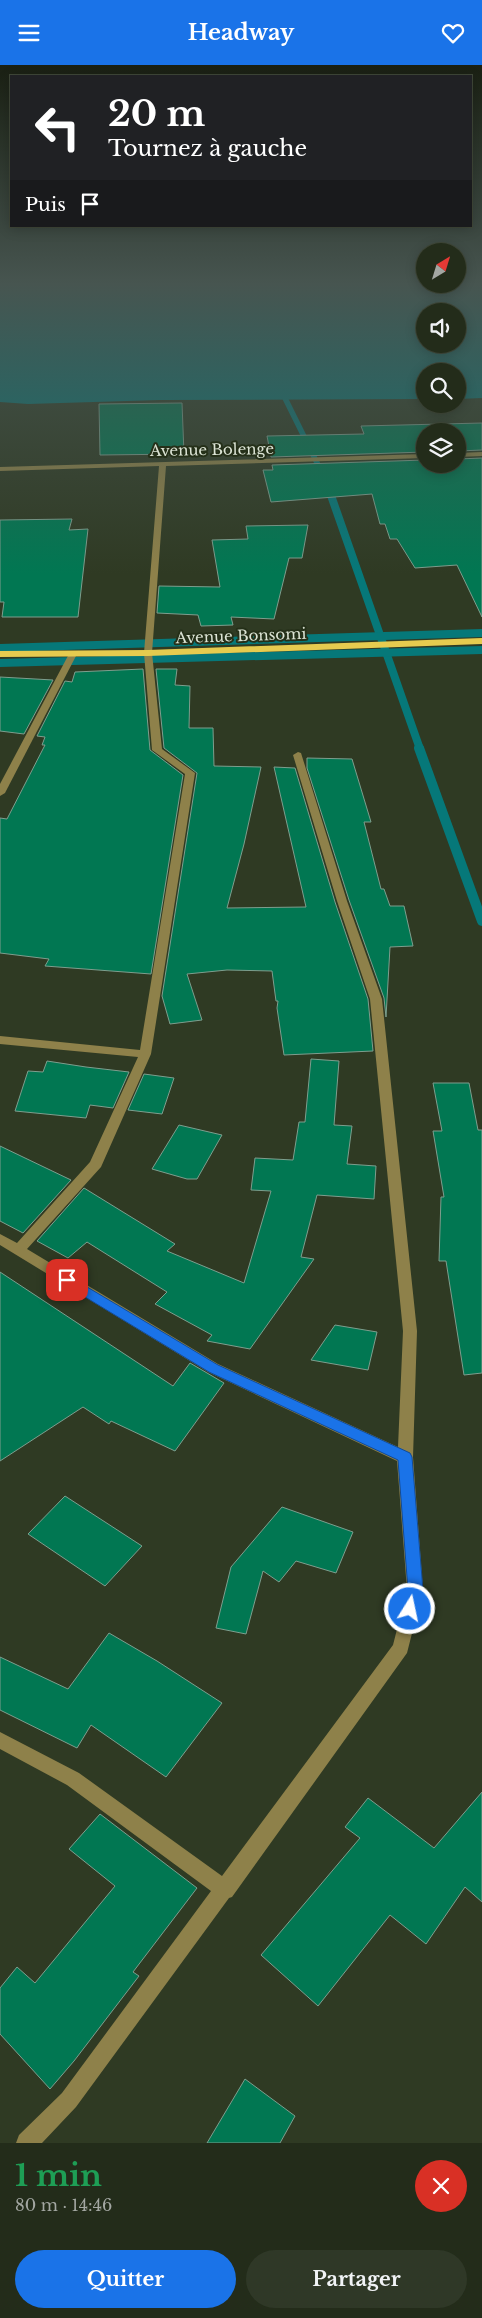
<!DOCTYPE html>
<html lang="fr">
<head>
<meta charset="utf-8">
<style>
  :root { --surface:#232c1a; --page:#2f3827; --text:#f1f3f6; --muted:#a3a7a2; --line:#404839; --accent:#1a73e8 }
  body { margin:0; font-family:"Libre Baskerville",serif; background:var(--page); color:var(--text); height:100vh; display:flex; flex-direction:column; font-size:19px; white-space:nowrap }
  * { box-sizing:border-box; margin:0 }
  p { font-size:16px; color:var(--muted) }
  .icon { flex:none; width:28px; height:28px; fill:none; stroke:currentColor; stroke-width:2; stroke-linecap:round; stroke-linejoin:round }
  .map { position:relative; height:2078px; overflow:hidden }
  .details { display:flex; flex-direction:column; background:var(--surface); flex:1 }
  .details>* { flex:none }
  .banner { position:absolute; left:10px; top:10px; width:462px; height:152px; border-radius:0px; box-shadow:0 2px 12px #0003,0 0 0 1px var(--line); background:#202124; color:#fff; overflow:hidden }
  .needle { width:32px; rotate:38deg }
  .fabs { position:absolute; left:416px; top:178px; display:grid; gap:10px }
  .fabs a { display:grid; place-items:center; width:50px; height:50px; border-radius:50%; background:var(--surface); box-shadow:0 2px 12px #0003,0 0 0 1px var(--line); font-size:25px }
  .pin { position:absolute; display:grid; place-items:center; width:42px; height:42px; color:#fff; margin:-21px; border-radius:10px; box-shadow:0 2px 8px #0006 }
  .me { position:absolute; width:55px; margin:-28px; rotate:10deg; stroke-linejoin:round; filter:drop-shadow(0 0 4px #0008) }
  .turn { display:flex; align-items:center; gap:18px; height:105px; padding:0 15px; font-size:22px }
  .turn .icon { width:65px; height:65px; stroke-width:2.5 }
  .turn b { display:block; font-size:35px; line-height:42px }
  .then { display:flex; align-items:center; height:48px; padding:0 15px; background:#0003; gap:10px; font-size:19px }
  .round { display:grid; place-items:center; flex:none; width:52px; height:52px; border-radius:26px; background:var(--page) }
  .summary { display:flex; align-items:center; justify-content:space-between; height:85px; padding:0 15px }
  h1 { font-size:30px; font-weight:700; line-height:38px; color:#1e9e55 }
  .cta { display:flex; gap:10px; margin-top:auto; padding:10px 15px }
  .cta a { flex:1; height:58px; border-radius:30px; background:var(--accent); color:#fff; font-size:20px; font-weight:700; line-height:58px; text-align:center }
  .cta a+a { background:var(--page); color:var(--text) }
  header { display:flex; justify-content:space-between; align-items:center; height:65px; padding:0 15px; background:var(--accent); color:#fff; font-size:22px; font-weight:700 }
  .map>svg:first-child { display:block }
  .water { fill:#067879; fill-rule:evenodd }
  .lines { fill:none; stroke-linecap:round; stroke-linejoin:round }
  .stream-far2 { stroke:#067879; stroke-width:5.5 }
  .stream-far1 { stroke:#067879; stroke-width:8 }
  .stream { stroke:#067879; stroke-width:10 }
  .building { fill:#017752; stroke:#7e9e8e }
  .minor { fill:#8e814a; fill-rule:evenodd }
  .major { fill:#e6cb4f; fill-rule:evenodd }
  .route { fill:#1a73e8; stroke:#114b97 }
  .labels { text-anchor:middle; stroke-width:4; stroke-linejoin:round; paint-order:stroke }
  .far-street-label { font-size:15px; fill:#dce4d5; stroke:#253019 }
</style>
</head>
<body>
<header><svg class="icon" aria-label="menu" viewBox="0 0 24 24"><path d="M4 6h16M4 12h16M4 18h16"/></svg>Headway<svg class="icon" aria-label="heart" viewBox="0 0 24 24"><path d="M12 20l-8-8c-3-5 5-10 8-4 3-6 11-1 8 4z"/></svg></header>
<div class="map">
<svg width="482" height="2078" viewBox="0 0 482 2078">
  <rect width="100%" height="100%" fill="#2f3a23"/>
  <path class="water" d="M0 218H482V333L458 334V306H425V334L160 335 28 339 0 337ZM425 246H458V279H425Z"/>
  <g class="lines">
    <path class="stream-far2" d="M280 323 328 420"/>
    <g class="stream-far1">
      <path d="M327 419 420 684"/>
      <path d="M0 583 482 568"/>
      <path d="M0 598 482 585"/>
    </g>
    <path class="stream" d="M419 683 482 856"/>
  </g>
  <g class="building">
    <path d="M182 338 184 389 100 390 99 339Z"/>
    <path d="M482 358V385L458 386V366H425V387L271 392 267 371 364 369 361 361Z"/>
    <path d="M482 393V552L457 500 415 503 397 474H390L385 459H380L372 429 271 437 263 405H273L272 400 425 395V399H458V394Z"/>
    <path d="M72 454 69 465 88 464 78 552H2L4 537H0V455Z"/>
    <path d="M308 460 302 493H289L274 554 231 552 233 560 201 561 198 550 157 548 159 521 220 522 212 475 248 474 246 461Z"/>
    <path d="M143 604 150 685 183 710 151 909 45 901 49 894 0 888V753L7 754 45 680H42L45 672 37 671 65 616 72 617 75 607Z"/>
    <path d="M156 604H177L175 620 190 621 189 663H213L214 701 261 702 244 779 227 843 306 842 274 702 295 703 335 837 368 934 373 986 284 990 277 943 278 936H276L272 906 227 905 187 909 202 955 170 959 162 931 197 708 164 683Z"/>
    <path d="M0 612 53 615 24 669 0 666Z"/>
    <path d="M307 693 352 694 371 757H364L381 824H384L390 841H404L413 881 390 882 386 952 384 933 349 835 307 703Z"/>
    <path d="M311 994 339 996 334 1060 352 1061 347 1099 376 1101 374 1134 317 1130 301 1192 314 1194 250 1284 207 1276 212 1270 155 1239 167 1227 87 1177 68 1193 37 1176 84 1123 175 1179 167 1186 244 1218 271 1126 251 1125 255 1093 293 1095 299 1057H305Z"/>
    <path d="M47 996 86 1002 129 1007 113 1043 90 1040 86 1053 15 1046 28 1006 43 1007Z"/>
    <path d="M144 1009 174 1013 162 1049 128 1045Z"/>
    <path d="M433 1018H469L478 1065H482V1308L464 1310 446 1196H439L441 1132H444L433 1066H442Z"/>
    <path d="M179 1060 222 1070 197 1114H187L152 1104Z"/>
    <path d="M0 1081 71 1115 23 1168 0 1156Z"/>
    <path d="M0 1207 173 1321 190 1298 224 1318 175 1386 111 1356 109 1359 83 1342 0 1396Z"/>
    <path d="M335 1260 377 1267 368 1305 311 1295Z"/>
    <path d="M65 1431 142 1481 105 1521 28 1469Z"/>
    <path d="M282 1442 353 1467 336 1508 296 1496 279 1517 263 1506 246 1569 216 1563 231 1502Z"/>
    <path d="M109 1568 157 1596 222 1638 166 1712 91 1660 77 1683 0 1645V1592L68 1624Z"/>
    <path d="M482 1727V1837L465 1822 426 1879 390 1850 318 1941 261 1890 360 1773 345 1762 368 1733 434 1783Z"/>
    <path d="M100 1749 197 1823 133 1907 139 1911 74 1996 50 2024 0 1969V1923L17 1902 35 1918 115 1821 69 1784Z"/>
    <path d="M245 2014 295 2051 280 2078H207Z"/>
  </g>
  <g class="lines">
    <g class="minor">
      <path d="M482 387V391L458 392V388Z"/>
      <path d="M425 389V393L166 401 152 588 162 684 195 708 151 989 101 1102 27 1184 218 1299 398 1382 403 1266 370 934 337 836 293 690 298 687 301 688 347 836 382 934 417 1266 413 1392 423 1525 407 1588 232 1832 229 1833 76 2042 42 2078H16L19 2070 62 2028 211 1826 67 1720 0 1684V1667L79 1708 222 1811 393 1580 407 1525 397 1396 208 1307 0 1180V1169L17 1178 90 1097 138 992 0 979V971L140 985 185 709 152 685 144 588 159 401 0 406V402Z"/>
      <path d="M70 587 77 589 5 728 0 731V719Z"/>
    </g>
    <path class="major" d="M482 573V579L148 591 0 592V586L148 585Z"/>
  </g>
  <linearGradient id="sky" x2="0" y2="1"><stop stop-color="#1a2013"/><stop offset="0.43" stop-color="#475550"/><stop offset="1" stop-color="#475550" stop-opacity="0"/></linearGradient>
  <rect width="482" height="509" fill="url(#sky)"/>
  <path class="route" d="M67 1210 218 1300 410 1388 412 1392 423 1525 416 1549 410 1551 405 1549 403 1544 408 1525 398 1395 209 1307 62 1218 61 1215Z"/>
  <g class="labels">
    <g class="far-street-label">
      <text transform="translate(212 385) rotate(-1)" y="5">Avenue Bolenge</text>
      <text transform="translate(241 571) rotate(-2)" y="5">Avenue Bonsomi</text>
    </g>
  </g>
</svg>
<div class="fabs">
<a><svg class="needle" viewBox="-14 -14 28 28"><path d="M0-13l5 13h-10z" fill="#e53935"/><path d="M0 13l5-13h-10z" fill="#a3a7a2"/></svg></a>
<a><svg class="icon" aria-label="sound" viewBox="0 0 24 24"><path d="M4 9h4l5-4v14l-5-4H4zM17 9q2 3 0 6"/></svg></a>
<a><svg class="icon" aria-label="search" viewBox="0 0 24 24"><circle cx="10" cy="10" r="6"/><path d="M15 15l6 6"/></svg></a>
<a><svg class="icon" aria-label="layers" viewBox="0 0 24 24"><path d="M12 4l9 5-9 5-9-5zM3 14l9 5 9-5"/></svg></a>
</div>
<div class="pin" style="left:67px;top:1215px;background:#d93025"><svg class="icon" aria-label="arrive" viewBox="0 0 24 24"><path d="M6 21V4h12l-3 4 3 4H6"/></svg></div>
<svg class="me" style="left:410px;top:1544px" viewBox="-20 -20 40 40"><circle r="17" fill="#1a73e8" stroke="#fff" stroke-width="3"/><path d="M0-11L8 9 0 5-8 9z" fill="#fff"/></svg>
<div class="banner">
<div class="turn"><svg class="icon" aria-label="left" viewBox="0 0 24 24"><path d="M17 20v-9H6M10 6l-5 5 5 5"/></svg><div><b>20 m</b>Tournez à gauche</div></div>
<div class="then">Puis<svg class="icon" aria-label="arrive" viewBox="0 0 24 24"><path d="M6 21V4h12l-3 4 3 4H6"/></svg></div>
</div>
</div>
<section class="details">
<div class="summary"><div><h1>1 min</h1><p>80 m · 14:46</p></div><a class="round" style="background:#d93025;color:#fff"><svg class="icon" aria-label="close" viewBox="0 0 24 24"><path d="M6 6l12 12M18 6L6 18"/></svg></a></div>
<div class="cta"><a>Quitter</a><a>Partager</a></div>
</section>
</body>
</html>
